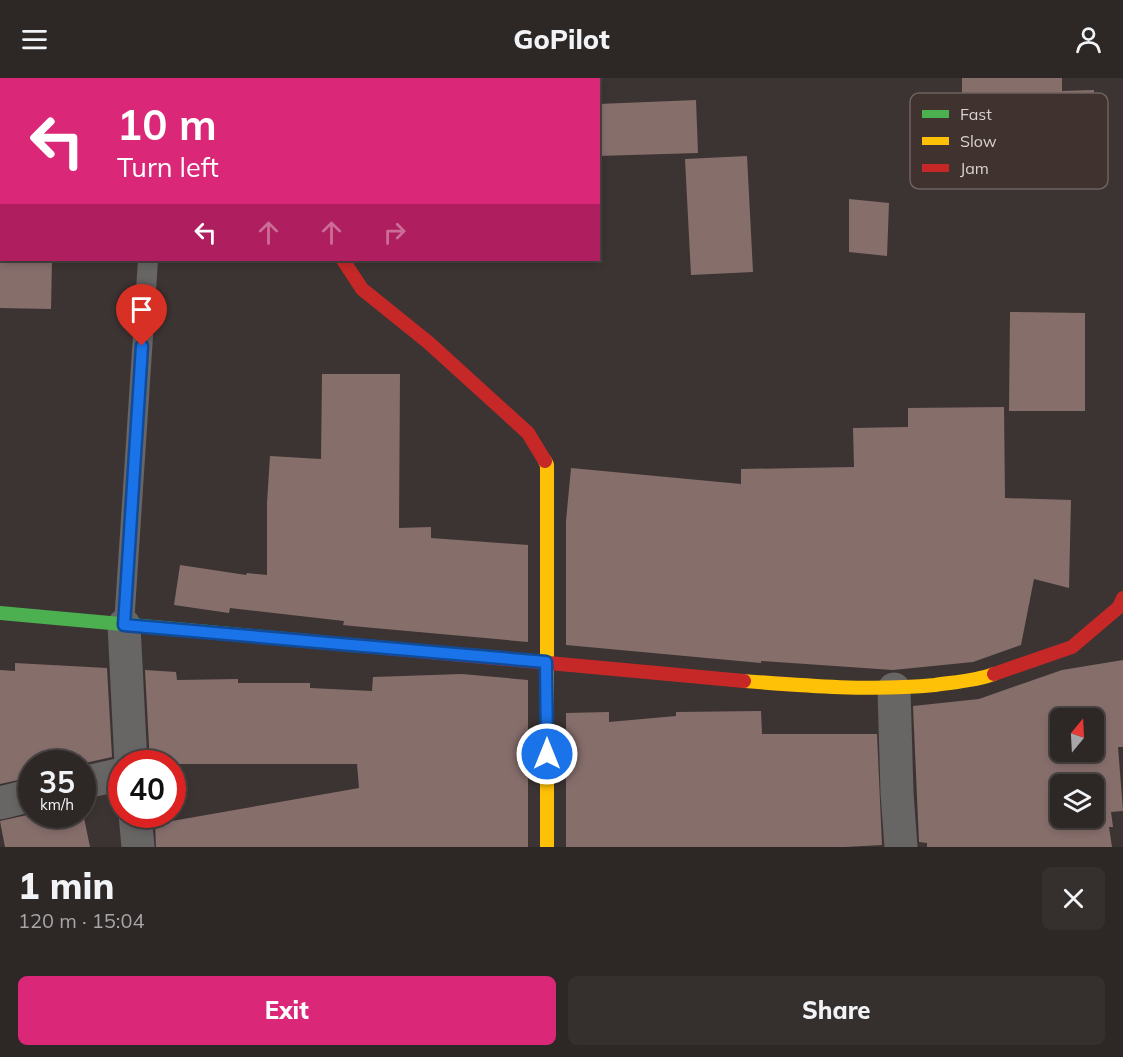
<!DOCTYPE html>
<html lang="en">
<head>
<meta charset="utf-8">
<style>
  :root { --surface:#2d2726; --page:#352f2e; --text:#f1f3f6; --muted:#a7a5a7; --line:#484443; --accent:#db2777 }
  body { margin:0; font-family:Mulish,sans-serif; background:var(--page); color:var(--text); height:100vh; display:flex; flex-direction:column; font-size:22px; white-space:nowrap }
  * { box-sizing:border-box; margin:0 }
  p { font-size:20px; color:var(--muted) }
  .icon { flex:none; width:33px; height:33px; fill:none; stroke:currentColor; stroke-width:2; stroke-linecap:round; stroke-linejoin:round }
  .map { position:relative; height:769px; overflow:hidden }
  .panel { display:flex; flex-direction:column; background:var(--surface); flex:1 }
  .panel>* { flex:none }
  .hud { position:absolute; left:0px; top:0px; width:600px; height:183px; box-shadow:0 3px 9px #0003,0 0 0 2px var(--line); background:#db2777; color:#fff; overflow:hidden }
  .needle { width:39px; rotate:18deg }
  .fabs { position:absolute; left:1050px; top:630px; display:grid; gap:12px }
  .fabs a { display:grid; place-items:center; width:54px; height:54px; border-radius:9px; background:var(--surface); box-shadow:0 3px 9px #0003,0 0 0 2px var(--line); font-size:30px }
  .speed { position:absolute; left:18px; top:672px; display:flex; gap:12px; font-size:30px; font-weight:700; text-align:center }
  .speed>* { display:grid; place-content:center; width:78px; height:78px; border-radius:50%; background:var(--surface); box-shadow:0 3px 9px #0003,0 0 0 2px var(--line); line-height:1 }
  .speed small { font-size:15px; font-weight:400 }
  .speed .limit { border:9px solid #d22; background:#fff; color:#111 }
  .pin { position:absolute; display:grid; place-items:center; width:51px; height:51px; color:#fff; margin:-62px -26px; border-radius:50% 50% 50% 0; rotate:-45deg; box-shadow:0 0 6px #0007 }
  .pin .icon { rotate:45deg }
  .me { position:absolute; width:66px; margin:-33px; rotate:0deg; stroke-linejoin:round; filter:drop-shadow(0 0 4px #0008) }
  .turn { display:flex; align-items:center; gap:21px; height:126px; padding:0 18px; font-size:27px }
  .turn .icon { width:78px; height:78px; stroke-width:2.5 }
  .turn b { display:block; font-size:42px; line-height:51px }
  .lanes { display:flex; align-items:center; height:57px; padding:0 18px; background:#0003; justify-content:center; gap:30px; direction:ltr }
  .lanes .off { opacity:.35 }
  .round { display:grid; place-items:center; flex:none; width:63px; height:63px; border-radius:9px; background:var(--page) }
  .summary { display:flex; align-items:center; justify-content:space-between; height:102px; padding:0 18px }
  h1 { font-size:36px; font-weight:800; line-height:45px }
  .primary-button { display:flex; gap:12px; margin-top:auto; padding:12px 18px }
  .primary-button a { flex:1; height:69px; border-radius:9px; background:var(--accent); color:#fff; font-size:24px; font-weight:800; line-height:69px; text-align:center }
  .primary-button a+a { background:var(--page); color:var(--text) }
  header { display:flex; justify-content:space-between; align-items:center; height:78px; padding:0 18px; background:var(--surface); font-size:27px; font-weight:800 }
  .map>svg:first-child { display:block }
  .building { fill:#866e6b; fill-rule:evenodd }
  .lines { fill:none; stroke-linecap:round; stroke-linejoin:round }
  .lane { stroke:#686565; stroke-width:20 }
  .street { stroke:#686565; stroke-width:33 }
  .fast { stroke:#4caf50; stroke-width:14 }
  .slow { stroke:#ffc107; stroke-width:14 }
  .jam { stroke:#c62828; stroke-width:14 }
  .route-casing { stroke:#114b97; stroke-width:15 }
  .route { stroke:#1a73e8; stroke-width:10 }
  .key { fill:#3f322f; stroke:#6e625f; stroke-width:1.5 }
  .key-label { font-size:16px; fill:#dad2d0 }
</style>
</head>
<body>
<header><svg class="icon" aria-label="menu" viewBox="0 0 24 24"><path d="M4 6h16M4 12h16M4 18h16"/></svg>GoPilot<svg class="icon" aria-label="person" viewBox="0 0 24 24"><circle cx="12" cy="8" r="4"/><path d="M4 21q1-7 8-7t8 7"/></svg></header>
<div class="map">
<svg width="1123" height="769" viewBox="0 0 1123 769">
  <rect width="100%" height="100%" fill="#3c3432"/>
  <g class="building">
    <path d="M962 0H1062V13L1094 12 1095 59 1048 61V55H962Z"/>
    <path d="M696 22 698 75 598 78V26Z"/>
    <path d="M747 78 753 194 691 197 685 81Z"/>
    <path d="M849 121 889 125 887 178 849 174Z"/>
    <path d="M0 182H52L51 231 0 230Z"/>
    <path d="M1010 234 1085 235V333H1009Z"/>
    <path d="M322 296H400L399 450 431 449V460L528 467V564L352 548 343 547 344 543 230 530 229 535 174 527 180 487 246 497 247 495 267 497V425L270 378 321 381Z"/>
    <path d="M1004 329 1005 420 1071 422 1069 510 1034 501 1021 567 973 584 893 592 761 583V585L566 567V443L571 390 741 406V391L854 389 853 350 908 349V330Z"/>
    <path d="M1123 582V669H1118L1123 733 1111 734 1113 749H1109L1112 769H927V765L919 764 913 628 979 621 1062 592ZM1060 640H1094V674H1060ZM1060 706H1094V740H1060Z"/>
    <path d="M15 585 107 590 112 679 85 685 32 686V699L0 706V592L15 593Z"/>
    <path d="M145 592 176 594 177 602 238 601V605H310V610L372 613 373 599 462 596 528 602V769H156L155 746 359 710 357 686H150Z"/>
    <path d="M761 633 762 656H877L882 767 845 769H566V635L609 634V644L676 638V634Z"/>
    <path d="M82 730 90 769H5L0 743 32 736H82Z"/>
  </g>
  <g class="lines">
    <g class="lane">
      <path d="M158 2V0"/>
      <path d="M124 547 148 182"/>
    </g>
    <g class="street">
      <path d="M332 2V0"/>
      <path d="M124 547 131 686"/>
      <path d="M894 611 897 715 901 769"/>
      <path d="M82 705 122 696"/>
      <path d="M0 725 32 717"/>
      <path d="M135 736 138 769"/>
    </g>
    <path class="fast" d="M0 535 330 565"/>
    <g class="slow">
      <path d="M545 383 547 387V769"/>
      <path d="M744 603C808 608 871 613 935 607 955 604 975 603 994 596"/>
    </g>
    <g class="jam">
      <path d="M343 182 362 211 429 265 528 355 545 383"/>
      <path d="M330 565 744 603"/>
      <path d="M994 596 1072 569 1119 529 1123 520"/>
    </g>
  </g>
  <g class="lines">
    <g class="route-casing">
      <path id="route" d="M142 268 124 547 546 584 547 676"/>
    </g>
    <use href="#route" class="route"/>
  </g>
  <rect x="910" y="15" width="198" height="96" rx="9" class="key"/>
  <rect x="922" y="32" width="27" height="8" fill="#4caf50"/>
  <rect x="922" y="59" width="27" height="8" fill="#ffc107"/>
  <rect x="922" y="86" width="27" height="8" fill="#c62828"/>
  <g class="key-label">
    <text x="960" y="42">Fast</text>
    <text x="960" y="69">Slow</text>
    <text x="960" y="96">Jam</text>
  </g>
</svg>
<div class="fabs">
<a><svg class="needle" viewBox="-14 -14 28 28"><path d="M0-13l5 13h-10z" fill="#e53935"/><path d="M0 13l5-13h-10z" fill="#a7a5a7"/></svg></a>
<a><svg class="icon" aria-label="layers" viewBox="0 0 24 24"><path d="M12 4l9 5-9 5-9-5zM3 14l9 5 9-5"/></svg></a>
</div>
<div class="speed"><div>35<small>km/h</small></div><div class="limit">40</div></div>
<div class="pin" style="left:142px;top:268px;background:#d93025"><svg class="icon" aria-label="arrive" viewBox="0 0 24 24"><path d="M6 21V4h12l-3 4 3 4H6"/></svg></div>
<svg class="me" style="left:547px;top:676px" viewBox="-20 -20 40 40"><circle r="17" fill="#1a73e8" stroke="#fff" stroke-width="3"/><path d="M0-11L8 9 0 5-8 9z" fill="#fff"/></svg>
<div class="hud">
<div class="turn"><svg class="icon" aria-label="left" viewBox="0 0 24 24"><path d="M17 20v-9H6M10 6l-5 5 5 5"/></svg><div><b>10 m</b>Turn left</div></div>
<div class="lanes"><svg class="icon" aria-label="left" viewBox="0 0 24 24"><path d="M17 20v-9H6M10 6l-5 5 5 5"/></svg><svg class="icon off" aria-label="ahead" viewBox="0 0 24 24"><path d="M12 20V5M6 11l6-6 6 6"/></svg><svg class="icon off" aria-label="ahead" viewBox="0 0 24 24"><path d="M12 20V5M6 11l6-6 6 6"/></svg><svg class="icon off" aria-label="right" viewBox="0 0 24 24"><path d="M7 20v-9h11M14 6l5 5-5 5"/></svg></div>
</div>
</div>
<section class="panel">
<div class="summary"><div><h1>1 min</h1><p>120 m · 15:04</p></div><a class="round"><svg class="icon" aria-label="close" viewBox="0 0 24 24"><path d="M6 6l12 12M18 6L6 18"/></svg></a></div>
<div class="primary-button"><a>Exit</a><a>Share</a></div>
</section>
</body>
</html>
